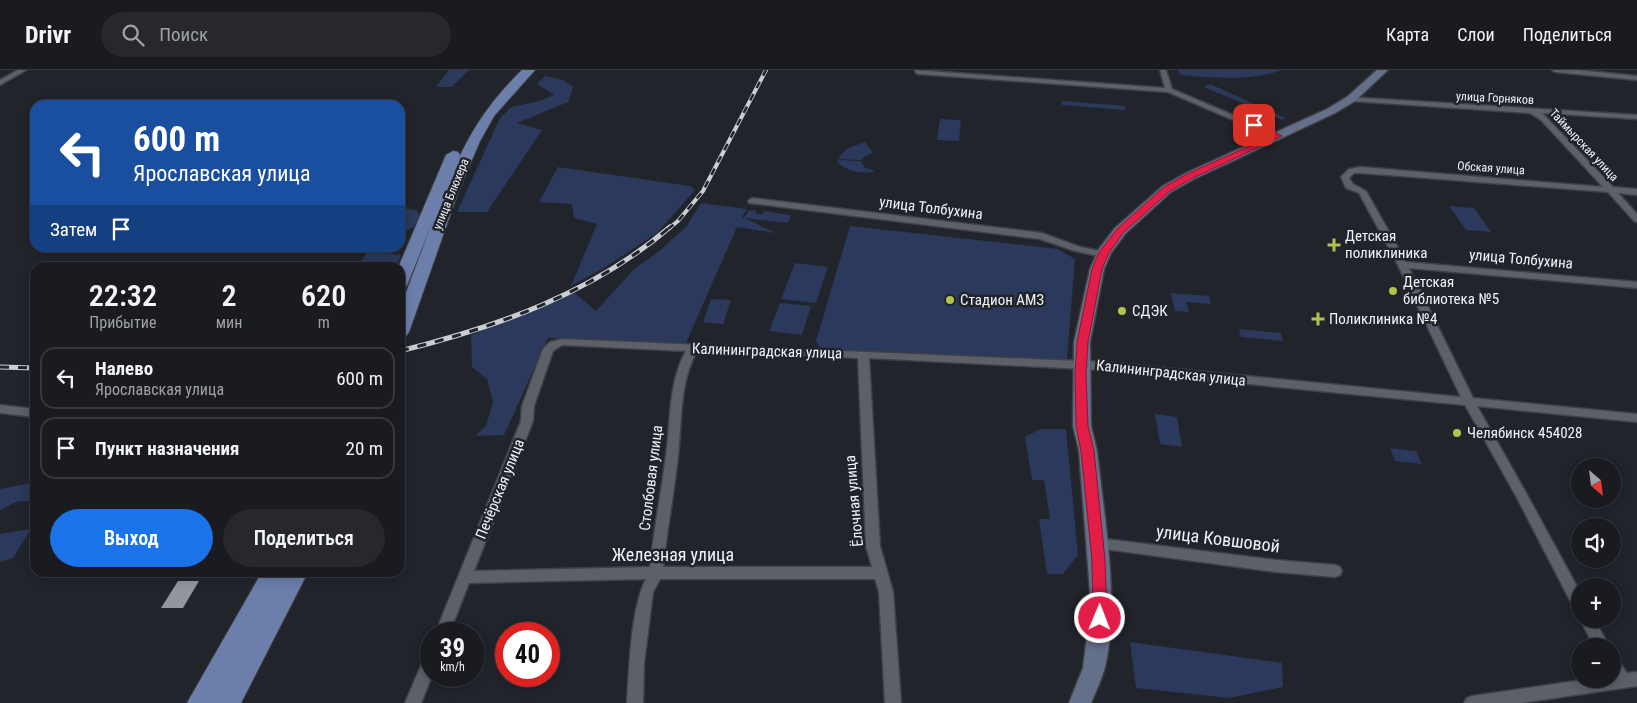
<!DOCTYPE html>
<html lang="ru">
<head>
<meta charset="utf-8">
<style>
  :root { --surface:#191b20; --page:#26282d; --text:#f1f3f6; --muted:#9fa1a5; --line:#37393e; --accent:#1a73e8 }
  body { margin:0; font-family:"Roboto Condensed",sans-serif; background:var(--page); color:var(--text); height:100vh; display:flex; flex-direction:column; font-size:19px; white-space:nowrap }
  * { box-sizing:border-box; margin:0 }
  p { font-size:16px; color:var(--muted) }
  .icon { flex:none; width:28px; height:28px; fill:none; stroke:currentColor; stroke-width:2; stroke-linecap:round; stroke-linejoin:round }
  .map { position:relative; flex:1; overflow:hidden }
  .panel { position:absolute; left:30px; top:192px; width:375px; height:315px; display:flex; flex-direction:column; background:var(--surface); border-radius:15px; box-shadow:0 2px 12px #0003,0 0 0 1px var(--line) }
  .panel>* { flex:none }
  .banner { position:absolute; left:30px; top:30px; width:375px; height:152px; border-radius:15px; box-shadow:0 2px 12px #0003,0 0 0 1px var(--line); background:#1a4fa0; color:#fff; overflow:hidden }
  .needle { width:32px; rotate:152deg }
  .controls { position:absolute; left:1571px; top:388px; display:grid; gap:10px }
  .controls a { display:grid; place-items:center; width:50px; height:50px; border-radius:50%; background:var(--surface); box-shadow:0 2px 12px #0003,0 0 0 1px var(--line); font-size:25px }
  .speed { position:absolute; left:420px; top:552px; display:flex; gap:10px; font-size:25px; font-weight:700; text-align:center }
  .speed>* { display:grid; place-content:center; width:65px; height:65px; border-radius:50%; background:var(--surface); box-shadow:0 2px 12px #0003,0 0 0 1px var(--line); line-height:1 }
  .speed small { font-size:12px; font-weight:400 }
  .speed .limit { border:8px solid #d22; background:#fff; color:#111 }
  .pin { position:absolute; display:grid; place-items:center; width:42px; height:42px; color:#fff; margin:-21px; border-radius:10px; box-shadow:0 2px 8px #0006 }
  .me { position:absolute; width:55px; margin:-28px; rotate:1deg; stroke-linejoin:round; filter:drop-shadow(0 0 4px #0008) }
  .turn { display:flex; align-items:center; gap:18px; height:105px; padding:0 20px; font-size:22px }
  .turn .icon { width:65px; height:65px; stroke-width:2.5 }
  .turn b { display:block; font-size:35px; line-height:42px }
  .then { display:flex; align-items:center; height:48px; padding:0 20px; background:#0003; gap:10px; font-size:19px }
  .eta { display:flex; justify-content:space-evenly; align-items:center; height:85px; text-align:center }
  .eta b { font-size:30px; font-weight:600; line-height:35px }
  .button { display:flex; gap:10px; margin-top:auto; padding:10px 20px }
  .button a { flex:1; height:58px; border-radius:30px; background:var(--accent); color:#fff; font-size:20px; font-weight:600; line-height:58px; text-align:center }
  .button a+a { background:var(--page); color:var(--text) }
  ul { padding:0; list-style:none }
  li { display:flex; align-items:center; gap:15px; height:62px; margin:0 10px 8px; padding:0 10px; border:2px solid var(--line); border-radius:15px }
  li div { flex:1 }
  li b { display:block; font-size:19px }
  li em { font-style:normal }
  header { display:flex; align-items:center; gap:30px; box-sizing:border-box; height:70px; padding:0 25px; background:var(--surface); border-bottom:1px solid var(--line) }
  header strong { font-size:24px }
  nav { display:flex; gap:28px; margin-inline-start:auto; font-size:18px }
  .search { width:350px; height:45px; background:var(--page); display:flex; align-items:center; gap:12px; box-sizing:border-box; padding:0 18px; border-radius:28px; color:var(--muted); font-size:19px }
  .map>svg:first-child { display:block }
  .green { fill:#2a395c }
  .building { fill:#92969e }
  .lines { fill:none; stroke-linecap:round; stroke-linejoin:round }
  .street-casing { stroke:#3e4045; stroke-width:3 }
  .secondary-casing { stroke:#3e4045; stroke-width:3 }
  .primary-casing { stroke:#3e4045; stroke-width:2 }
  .street { fill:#5c6067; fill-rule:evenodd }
  .secondary { fill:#646f89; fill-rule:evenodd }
  .primary { fill:#6c7fab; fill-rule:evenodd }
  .rail-far1-casing { stroke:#cacdd2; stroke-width:4 }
  .rail-casing { stroke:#cacdd2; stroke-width:5 }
  .rail-far1 { stroke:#21242b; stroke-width:2.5; stroke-dasharray:7; stroke-linecap:butt }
  .rail { stroke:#21242b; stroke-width:3; stroke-dasharray:9; stroke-linecap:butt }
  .route { fill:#e11d48; stroke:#92132f }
  .poi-dot { fill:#b3c24b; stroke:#21242b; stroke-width:2 }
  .labels { text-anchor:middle; stroke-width:5; stroke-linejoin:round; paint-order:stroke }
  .far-street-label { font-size:12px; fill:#f1f3f8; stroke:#21242b }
  .street-label { font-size:15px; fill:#f1f3f8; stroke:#21242b }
  .poi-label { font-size:15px; fill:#f1f3f8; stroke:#21242b; text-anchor:start }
  .near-street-label { font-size:18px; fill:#f1f3f8; stroke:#21242b }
</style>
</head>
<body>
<header>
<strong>Drivr</strong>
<div class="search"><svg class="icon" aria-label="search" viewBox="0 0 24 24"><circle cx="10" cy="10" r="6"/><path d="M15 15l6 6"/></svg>Поиск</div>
<nav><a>Карта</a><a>Слои</a><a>Поделиться</a></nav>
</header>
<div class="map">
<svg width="1637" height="633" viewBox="0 0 1637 633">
  <rect width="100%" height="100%" fill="#21242b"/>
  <g class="green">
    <path d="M449 0H469L452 17H436Z"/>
    <path d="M1178 0H1283C1250 11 1214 8 1180 5Z"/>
    <path d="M545 6 563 10 573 17 568 32 517 53 542 60 487 142H457L500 48 511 37 540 31 554 25 537 14Z"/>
    <path d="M1210 14 1286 48 1282 50 1204 17Z"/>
    <path d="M1062 31 1125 36V40L1062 35Z"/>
    <path d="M940 49 961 50 959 71 937 70Z"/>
    <path d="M865 72 873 83 865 86 861 90 838 89 846 79Z"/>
    <path d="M837 90 861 91 865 98 875 101C864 105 842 101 837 90Z"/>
    <path d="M558 97 690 116 695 120 657 163 607 196 571 216 597 154 574 148 572 134 539 132Z"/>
    <path d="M701 133 747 139 742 147 744 148 749 140 756 141V144H763L764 141 791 145 788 153 745 148 775 163 737 157 686 273 548 268 504 365 475 366 486 356 493 332 487 309 472 297 471 265 575 223 596 241 634 199 658 182 686 157Z"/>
    <path d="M1449 136 1474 138 1491 162 1466 160Z"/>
    <path d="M400 138 416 140 420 145 418 154 400 165Z"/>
    <path d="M850 156 1058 179 1075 189 1067 289 1065 291 825 279 819 277 816 271Z"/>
    <path d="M368 181 401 185 396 197H357Z"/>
    <path d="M795 193 828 197 816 233 781 229Z"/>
    <path d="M1171 223 1209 226 1211 234 1186 232 1189 242 1175 241Z"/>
    <path d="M711 229 731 230 723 254 703 252Z"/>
    <path d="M780 233 811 236 802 265 769 261Z"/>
    <path d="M1239 259 1281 263 1283 271 1241 267Z"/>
    <path d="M1155 344 1177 347 1182 377 1160 374Z"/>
    <path d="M1041 359H1066L1078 485 1063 504H1047L1039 449H1050L1044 410H1032L1025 367Z"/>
    <path d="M1390 378 1416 381 1422 394 1395 391Z"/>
    <path d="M27 414H35V430L16 432 0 440V419Z"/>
    <path d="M31 459 13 488 0 492V464Z"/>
    <path d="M1130 572 1282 593 1283 617 1229 628 1136 618Z"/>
  </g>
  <path class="building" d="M178 511H199L183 538H161Z"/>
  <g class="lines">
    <g class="street-casing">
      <g id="street">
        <path d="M18 0H26L0 15V10Z"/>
        <path d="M915 0 1165 18 1160 0H1166L1172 19 1282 66 1275 68 1168 22 918 4 916 3Z"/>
        <path d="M1552 0H1577L1637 6V10L1555 2Z"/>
        <path d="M1348 27 1637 45V49L1542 43 1613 117 1637 119V125L1618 123 1637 144V152L1634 151 1608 122 1361 103H1354L1349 108 1353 114 1366 121 1406 192 1637 212V218L1409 198 1473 328 1637 344V352L1477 336 1525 421 1580 522V542L1575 540 1516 426 1465 335 1103 300 869 288 880 476 893 522 901 633H885L879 522 875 509H660L653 522 644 593 643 633H627C629 600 631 537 646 509L469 513 449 564H435L521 351 522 336 543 279 550 272 562 269 1103 292 1461 327 1398 195 1359 123 1346 118 1341 107 1349 99 1361 97 1603 117 1541 50 1530 43 1351 31H1348ZM562 275 686 281C668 313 671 351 666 386 661 423 654 460 650 497L474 501 533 351 534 336 553 281ZM697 281 858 288 866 476 872 497H663C667 460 674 423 678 386 682 351 679 313 697 281Z"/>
        <path d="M752 128 1042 163 1080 177 1106 182 1108 184 1103 187 1075 181 1040 169 749 133 748 131Z"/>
        <path d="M0 335 35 339V347L0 343Z"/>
        <path d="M1097 468 1276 490 1335 495 1340 497 1342 501 1340 505 1335 507 1276 502 1097 478 1092 477 1090 473 1092 469Z"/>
        <path d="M1580 549H1594L1609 576H1594Z"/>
        <path d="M431 582 432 606 421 633H405L426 584Z"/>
        <path d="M1612 587 1617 589 1627 603 1637 602V616L1521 633H1464L1467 628 1472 626 1590 609H1612Z"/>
      </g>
    </g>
    <g class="secondary-casing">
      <path id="secondary" d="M1377 0H1388L1355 31 1335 43 1194 109 1171 122 1125 164 1111 183 1104 199 1090 272 1091 356 1097 381C1104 445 1120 535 1105 597 1102 609 1096 621 1091 633H1069L1083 598 1091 535 1079 381 1073 356 1074 272 1090 199 1099 179 1115 158 1163 116 1186 103 1327 39 1347 27Z"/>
    </g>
    <g class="primary-casing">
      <g id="primary">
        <path d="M522 0H535L494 46 480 71 459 120 409 262 406 266 400 268V239L432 153 408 213 406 216 400 218V198H398L446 85 453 81 458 82 460 85 455 97C473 56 491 31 522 0Z"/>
        <path d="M262 502H308L241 633H214L215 631 214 633H187Z"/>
      </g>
    </g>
    <use href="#street" class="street"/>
    <use href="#secondary" class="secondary"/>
    <use href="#primary" class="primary"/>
    <g class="rail-far1-casing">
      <path id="rail-far1" d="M668 159 678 151 703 121 766 0"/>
    </g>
    <g class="rail-casing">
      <g id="rail">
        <path d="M400 281C497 257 593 223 670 157"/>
        <path d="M0 297 35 298"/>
      </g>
    </g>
    <use href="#rail-far1" class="rail-far1"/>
    <use href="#rail" class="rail"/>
  </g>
  <path class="route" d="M1251 54H1257L1282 66 1193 108 1170 121 1123 163 1109 183 1102 199 1088 272 1086 304 1088 356 1094 381 1105 490 1107 548 1105 552 1100 554 1095 552 1093 548 1092 490 1081 381 1076 356 1075 304 1077 272 1092 199 1099 182 1117 159 1164 117 1187 104 1272 66 1251 57Z"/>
  <g class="poi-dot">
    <path d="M1331.5 167.5h5v5h5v5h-5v5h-5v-5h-5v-5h5z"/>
    <circle cx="1393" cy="221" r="5"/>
    <circle cx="950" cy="230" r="5"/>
    <circle cx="1122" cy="241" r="5"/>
    <path d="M1315.5 241.5h5v5h5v5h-5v5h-5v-5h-5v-5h5z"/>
    <circle cx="1457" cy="363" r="5"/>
  </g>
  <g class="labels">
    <g class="far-street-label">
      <text transform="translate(1495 28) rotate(3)" y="4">улица Горняков</text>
      <text transform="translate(1584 75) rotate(47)" y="4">Таймырская улица</text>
      <text transform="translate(1491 98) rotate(4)" y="4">Обская улица</text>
      <text transform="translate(451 124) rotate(-68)" y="4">улица Блюхера</text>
    </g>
    <g class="street-label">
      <text transform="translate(931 138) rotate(7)" y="5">улица Толбухина</text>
      <text transform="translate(1521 189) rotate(5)" y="5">улица Толбухина</text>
      <text transform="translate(767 281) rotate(2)" y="5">Калининградская улица</text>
      <text transform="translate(1171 303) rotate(6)" y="5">Калининградская улица</text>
      <text transform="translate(651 408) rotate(-83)" y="5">Столбовая улица</text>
      <text transform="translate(500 419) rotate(-68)" y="5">Печёрская улица</text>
      <text transform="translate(854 431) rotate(-95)" y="5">Ёлочная улица</text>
    </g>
    <g class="poi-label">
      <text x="1345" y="171">Детская<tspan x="1345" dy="17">поликлиника</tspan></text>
      <text x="1403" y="217">Детская<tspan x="1403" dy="17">библиотека №5</tspan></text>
      <text x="960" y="235">Стадион АМЗ</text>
      <text x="1132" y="246">СДЭК</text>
      <text x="1329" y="254">Поликлиника №4</text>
      <text x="1467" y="368">Челябинск 454028</text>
    </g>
    <g class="near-street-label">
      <text transform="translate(1218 469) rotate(7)" y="6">улица Ковшовой</text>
      <text x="673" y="491">Железная улица</text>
    </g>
  </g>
</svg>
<div class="controls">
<a><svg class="needle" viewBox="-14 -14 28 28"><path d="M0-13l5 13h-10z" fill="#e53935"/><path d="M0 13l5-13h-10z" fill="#9fa1a5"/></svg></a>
<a><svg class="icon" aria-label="sound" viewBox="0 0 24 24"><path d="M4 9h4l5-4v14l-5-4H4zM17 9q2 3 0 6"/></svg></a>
<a>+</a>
<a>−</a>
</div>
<div class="speed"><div>39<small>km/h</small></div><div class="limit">40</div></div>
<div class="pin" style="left:1254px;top:55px;background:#d93025"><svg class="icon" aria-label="arrive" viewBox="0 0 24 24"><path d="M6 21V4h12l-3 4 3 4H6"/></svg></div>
<svg class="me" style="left:1100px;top:548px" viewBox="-20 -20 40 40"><circle r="17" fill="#e11d48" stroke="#fff" stroke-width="3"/><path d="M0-11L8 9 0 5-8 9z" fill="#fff"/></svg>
<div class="banner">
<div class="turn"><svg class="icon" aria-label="left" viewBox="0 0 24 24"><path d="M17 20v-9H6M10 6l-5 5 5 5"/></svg><div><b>600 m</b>Ярославская улица</div></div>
<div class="then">Затем<svg class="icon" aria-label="arrive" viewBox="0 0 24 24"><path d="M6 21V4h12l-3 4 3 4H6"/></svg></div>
</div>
<section class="panel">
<div class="eta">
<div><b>22:32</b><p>Прибытие</p></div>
<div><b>2</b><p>мин</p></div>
<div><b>620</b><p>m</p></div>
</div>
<ul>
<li><svg class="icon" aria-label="left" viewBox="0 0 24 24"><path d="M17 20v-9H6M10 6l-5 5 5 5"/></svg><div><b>Налево</b><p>Ярославская улица</p></div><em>600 m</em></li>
<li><svg class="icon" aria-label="arrive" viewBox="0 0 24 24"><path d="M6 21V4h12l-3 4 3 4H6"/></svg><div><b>Пункт назначения</b></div><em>20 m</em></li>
</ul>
<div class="button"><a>Выход</a><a>Поделиться</a></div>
</section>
</div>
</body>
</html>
